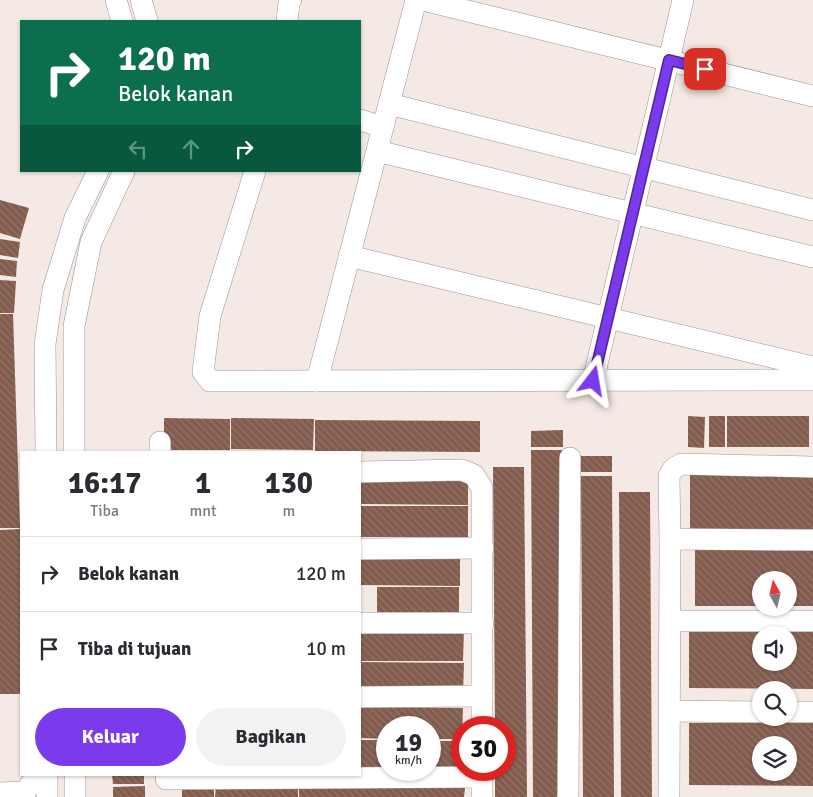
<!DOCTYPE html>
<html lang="id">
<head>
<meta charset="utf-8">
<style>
  :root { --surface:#fff; --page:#f2f2f3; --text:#2b2b33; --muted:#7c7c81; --line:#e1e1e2; --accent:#7c3aed }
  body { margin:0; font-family:Signika,sans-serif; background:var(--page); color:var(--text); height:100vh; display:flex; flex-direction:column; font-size:19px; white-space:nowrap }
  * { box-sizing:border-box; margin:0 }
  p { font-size:16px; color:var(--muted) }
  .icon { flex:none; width:28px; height:28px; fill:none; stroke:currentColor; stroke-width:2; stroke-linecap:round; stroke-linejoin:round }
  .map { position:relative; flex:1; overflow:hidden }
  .side { position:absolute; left:20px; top:451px; width:341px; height:325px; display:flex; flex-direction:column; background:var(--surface); border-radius:0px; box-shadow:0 1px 4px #0004 }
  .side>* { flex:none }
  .top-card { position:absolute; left:20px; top:20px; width:341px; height:152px; border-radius:0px; box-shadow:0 1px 4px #0004; background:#0b6e4f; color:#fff; overflow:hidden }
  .needle { width:32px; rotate:352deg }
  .fabs { position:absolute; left:752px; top:571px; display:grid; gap:10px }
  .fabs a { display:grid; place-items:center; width:45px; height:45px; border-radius:50%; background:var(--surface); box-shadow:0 1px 4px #0004; font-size:25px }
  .speed { position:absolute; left:376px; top:716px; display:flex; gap:10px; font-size:25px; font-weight:700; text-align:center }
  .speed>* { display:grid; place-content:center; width:65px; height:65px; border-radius:50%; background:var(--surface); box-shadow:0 1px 4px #0004; line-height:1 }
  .speed small { font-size:12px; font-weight:400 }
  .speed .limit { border:8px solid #d22; background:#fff; color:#111 }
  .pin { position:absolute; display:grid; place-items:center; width:42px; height:42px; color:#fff; margin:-21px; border-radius:10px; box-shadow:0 2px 8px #0006 }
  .me { position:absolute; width:55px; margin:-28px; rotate:14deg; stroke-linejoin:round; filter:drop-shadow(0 0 4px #0008) }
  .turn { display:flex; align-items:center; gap:18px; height:105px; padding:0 15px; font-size:22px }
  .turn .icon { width:65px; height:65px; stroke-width:2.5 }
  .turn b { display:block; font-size:35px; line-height:42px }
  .lanes { display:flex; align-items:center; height:48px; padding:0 15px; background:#0003; justify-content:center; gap:25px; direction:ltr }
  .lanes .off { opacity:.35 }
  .eta { display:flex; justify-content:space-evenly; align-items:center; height:85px; text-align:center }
  .eta b { font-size:30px; font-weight:700; line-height:35px }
  .button { display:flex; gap:10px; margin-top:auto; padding:10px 15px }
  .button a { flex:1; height:58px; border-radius:30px; background:var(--accent); color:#fff; font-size:20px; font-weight:700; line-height:58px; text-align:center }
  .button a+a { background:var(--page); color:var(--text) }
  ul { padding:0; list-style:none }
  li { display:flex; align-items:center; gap:15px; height:75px; padding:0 15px; border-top:1px solid var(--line) }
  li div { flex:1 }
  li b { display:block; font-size:19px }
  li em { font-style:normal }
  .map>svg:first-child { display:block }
  .building { fill:url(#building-back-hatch); fill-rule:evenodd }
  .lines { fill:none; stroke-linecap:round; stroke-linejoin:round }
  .minor-casing { stroke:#9d928e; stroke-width:22 }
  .minor { stroke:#fff; stroke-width:21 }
  .route-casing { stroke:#51269a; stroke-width:12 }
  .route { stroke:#7c3aed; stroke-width:9 }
</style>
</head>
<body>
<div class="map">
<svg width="813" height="797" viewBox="0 0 813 797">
  <defs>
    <pattern id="building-back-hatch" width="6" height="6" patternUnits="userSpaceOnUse" patternTransform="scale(1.25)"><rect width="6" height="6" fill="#835c4d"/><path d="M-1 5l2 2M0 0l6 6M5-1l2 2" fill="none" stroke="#917468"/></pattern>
  </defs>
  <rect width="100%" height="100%" fill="#f5e9e5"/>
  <g class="building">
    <path d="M0 200 29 208 20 239 0 233Z"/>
    <path d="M0 239 20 242 18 258 0 255Z"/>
    <path d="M0 259 17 261 16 277 0 275Z"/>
    <path d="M0 280 16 281 14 313H0Z"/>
    <path d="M0 314H13L20 528H0Z"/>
    <path d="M688 416 705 417 704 448 688 447Z"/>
    <rect x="709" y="416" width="16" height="31"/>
    <rect x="727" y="416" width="82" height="31"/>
    <path d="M164 418 230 419V450H164Z"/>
    <path d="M231 418 314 419 313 450 231 449Z"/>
    <path d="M315 420 480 421V452L315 451Z"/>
    <path d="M563 430V447H531V431Z"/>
    <path d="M531 450H562L564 797H533Z"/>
    <rect x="581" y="456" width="31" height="16"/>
    <path d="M493 467H524L527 797H495V770H505V728H495Z"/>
    <path d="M690 471 813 472V535H690Z"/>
    <path d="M360 473 468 474V505L360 504Z"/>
    <path d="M581 476H612L614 797H583Z"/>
    <path d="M619 492H650L652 797H621Z"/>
    <rect x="360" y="506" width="108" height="31"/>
    <path d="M20 529 21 694H0V530Z"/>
    <path d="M695 543H813V606H789V580H761V606H695Z"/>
    <path d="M360 554H460V586L360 585Z"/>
    <rect x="377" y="587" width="82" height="31"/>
    <path d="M689 626H813V689L689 688ZM761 635H789V662H761Z"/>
    <path d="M360 629 464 630 463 661H360Z"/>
    <path d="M360 662 464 663 463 694 360 693Z"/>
    <path d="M360 707 463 708 462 739H430V728H388V739L360 738Z"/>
    <path d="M689 723H813V786L689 785ZM761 745H789V772H761Z"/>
    <rect x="360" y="740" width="28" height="31"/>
    <path d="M430 741H462V770L430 772Z"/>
    <path d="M112 775H144V784H113Z"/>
    <path d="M145 786V797H113V787Z"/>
    <rect x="182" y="786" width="32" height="11"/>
    <path d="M216 786 298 787V797H215Z"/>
    <path d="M299 787 465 788 464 797H299Z"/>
  </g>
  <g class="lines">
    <g class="minor-casing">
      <g id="minor">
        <path d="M116 0 122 21"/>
        <path d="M141 0 147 21"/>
        <path d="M423 0 813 96"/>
        <path d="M287 21 289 3 291 0"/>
        <path d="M389 104 813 210"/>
        <path d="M360 120 383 127"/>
        <path d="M377 151 813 257"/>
        <path d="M255 171 210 316 203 372 210 381 813 380"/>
        <path d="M349 256 813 367"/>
        <path d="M317 381 416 0"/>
        <path d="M593 381 683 0"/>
        <path d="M160 442V452"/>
        <path d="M46 452 45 344 53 290 75 218 98 171"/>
        <path d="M74 452V326L91 242 124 171"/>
        <path d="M360 472 462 470 474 475 482 488V728"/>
        <path d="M670 539 813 540"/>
        <path d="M360 549 483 548"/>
        <path d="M670 621H813"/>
        <path d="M360 623H483"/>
        <path d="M360 697 482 696"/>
        <path d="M670 711 761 712"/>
        <path d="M789 712H813"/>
        <path d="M75 775V797"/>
        <path d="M166 779 482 777"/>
        <path d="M25 792 35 778 40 775"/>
        <path d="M0 793 25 792"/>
        <path d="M47 797V775"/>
        <path d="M482 797V770"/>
        <path d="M568 797 570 458"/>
        <path d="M669 797 670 539 669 476 673 469 681 464 813 467"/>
      </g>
    </g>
    <use href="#minor" class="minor"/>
  </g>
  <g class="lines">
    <g class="route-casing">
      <path id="route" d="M593 381 669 60 705 69"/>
    </g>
    <use href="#route" class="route"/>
  </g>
</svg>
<div class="fabs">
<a><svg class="needle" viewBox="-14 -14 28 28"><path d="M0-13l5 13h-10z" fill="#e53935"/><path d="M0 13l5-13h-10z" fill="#7c7c81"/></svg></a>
<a><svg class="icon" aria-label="sound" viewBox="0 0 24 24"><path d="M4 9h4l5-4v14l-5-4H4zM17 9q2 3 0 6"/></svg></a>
<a><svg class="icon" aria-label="search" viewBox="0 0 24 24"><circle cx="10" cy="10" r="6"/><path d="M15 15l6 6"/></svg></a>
<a><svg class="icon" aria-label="layers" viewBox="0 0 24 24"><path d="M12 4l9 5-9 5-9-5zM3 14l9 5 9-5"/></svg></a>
</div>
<div class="speed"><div>19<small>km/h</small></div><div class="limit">30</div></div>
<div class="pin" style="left:705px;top:69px;background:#d93025"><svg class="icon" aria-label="arrive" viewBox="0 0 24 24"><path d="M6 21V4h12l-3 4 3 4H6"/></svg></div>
<svg class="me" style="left:593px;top:381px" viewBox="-20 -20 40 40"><path d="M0-17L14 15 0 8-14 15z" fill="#7c3aed" stroke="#fff" stroke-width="4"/></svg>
<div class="top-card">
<div class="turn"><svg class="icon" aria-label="right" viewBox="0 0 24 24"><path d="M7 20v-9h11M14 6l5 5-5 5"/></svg><div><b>120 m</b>Belok kanan</div></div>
<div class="lanes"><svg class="icon off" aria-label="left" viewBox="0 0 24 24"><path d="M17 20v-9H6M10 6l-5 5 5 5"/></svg><svg class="icon off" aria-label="ahead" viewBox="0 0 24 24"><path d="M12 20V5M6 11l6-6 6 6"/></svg><svg class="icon" aria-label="right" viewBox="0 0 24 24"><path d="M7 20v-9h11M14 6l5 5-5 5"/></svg></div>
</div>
<section class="side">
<div class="eta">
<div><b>16:17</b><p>Tiba</p></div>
<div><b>1</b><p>mnt</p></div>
<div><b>130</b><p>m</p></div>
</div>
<ul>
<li><svg class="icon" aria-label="right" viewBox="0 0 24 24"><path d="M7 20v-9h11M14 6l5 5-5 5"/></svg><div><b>Belok kanan</b></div><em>120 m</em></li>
<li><svg class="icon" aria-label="arrive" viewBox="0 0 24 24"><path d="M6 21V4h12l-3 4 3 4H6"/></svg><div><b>Tiba di tujuan</b></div><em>10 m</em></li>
</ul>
<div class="button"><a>Keluar</a><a>Bagikan</a></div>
</section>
</div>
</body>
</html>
